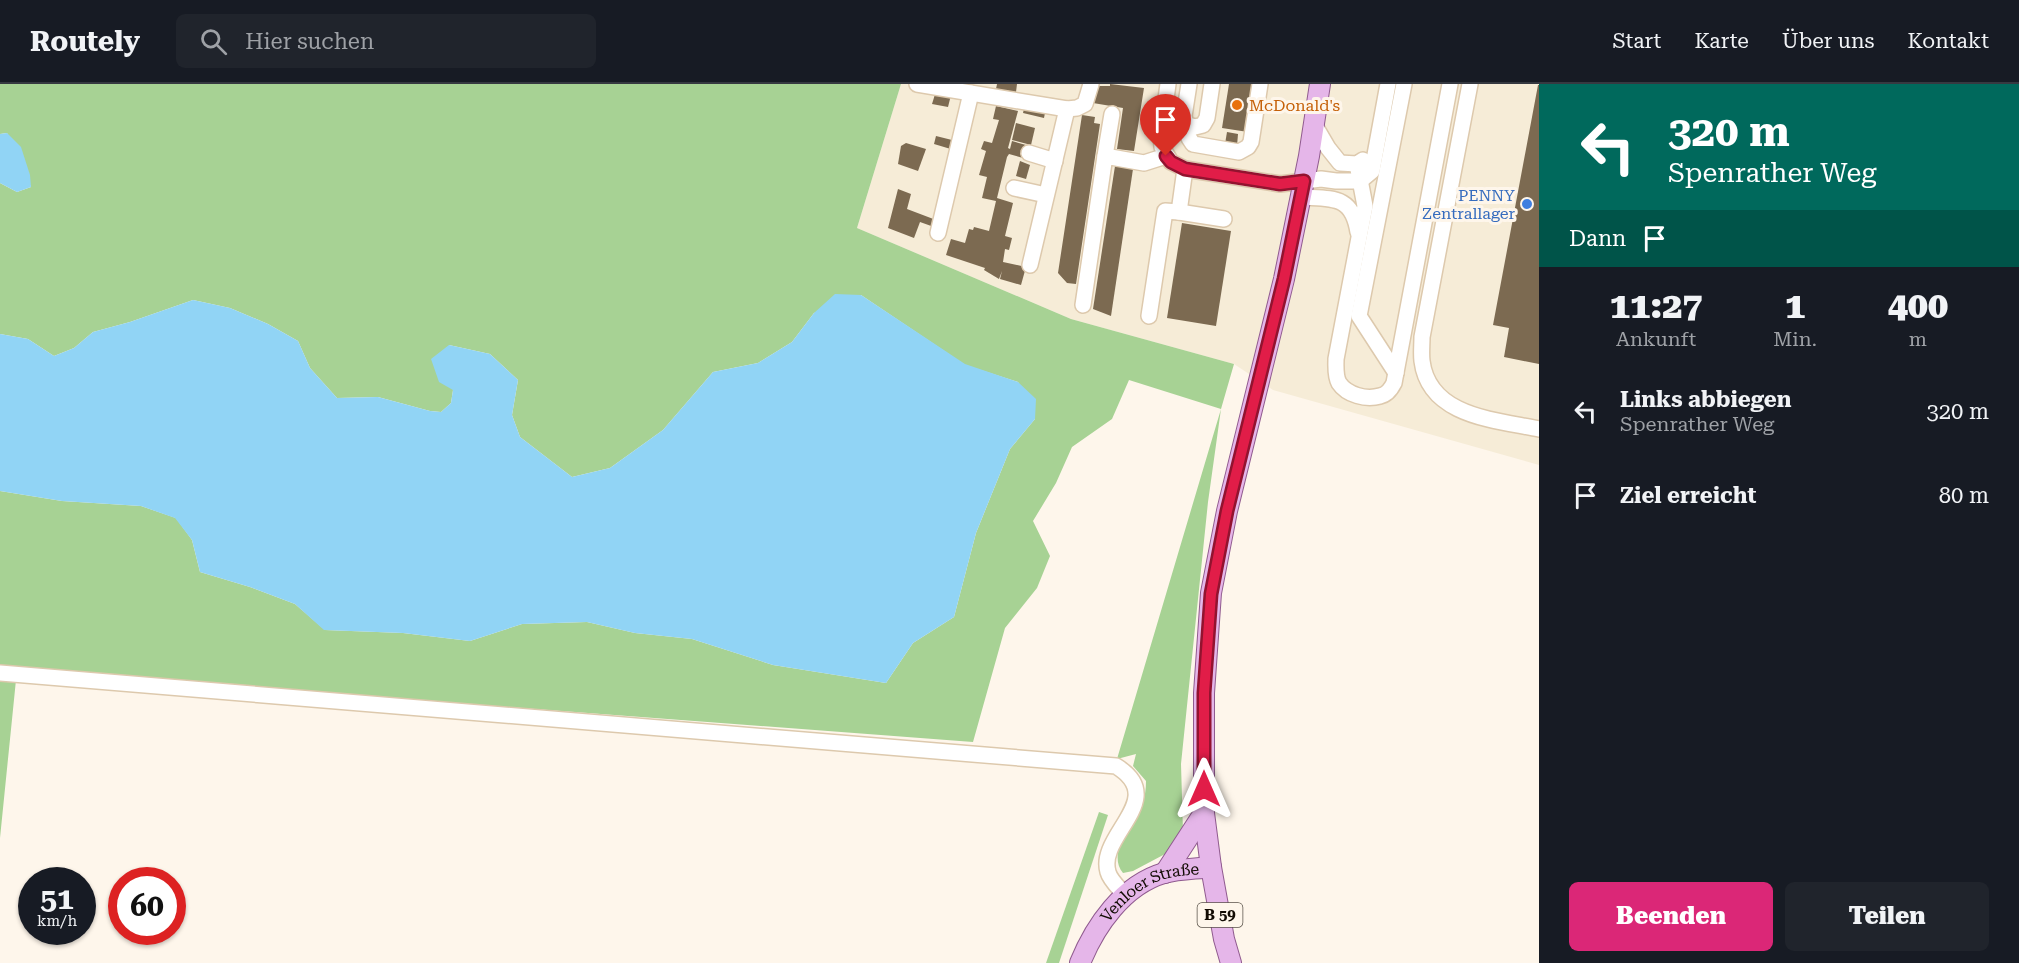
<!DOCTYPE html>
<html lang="de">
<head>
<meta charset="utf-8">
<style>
  :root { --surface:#171b24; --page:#20242c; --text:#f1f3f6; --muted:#9ea1a6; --line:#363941; --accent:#db2777 }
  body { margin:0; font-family:"Roboto Serif",serif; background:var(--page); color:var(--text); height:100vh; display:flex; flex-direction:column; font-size:22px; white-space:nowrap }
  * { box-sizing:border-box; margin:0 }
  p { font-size:20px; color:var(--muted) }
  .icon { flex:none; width:33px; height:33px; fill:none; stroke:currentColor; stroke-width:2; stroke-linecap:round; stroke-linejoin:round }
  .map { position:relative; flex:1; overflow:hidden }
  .side { display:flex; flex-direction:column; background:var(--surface); width:480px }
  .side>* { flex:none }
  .hud { background:#00695c; color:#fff; overflow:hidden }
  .speed { position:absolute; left:18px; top:783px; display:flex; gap:12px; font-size:30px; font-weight:700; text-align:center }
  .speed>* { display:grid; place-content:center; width:78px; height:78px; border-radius:50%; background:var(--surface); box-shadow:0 2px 4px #0004; line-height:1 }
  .speed small { font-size:15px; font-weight:400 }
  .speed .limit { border:9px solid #d22; background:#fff; color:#111 }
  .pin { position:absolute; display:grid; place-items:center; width:51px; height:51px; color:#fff; margin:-62px -26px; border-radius:50% 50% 50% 0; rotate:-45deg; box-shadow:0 0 6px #0007 }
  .pin .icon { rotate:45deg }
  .me { position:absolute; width:66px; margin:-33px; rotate:0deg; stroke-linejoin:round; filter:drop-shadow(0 0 4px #0008) }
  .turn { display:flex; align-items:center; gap:21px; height:126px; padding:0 30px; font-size:27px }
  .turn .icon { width:78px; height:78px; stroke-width:2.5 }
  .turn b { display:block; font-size:42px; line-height:51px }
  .then { display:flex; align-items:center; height:57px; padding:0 30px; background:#0003; gap:12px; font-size:22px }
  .eta { display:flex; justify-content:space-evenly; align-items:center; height:102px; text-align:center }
  .eta b { font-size:36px; font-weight:800; line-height:42px }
  .button { display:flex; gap:12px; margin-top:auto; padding:12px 30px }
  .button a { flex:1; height:69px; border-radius:9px; background:var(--accent); color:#fff; font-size:24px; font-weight:800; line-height:69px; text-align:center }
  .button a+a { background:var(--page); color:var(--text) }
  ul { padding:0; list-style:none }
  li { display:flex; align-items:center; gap:18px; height:84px; padding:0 30px }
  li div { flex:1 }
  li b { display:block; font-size:22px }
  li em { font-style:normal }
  header { display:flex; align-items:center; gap:36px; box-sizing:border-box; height:84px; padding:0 30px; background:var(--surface); border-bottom:2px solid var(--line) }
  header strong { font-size:28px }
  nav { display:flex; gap:33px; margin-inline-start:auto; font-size:21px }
  .search { width:420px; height:54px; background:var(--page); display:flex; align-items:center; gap:15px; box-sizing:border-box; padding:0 21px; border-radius:9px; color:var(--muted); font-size:22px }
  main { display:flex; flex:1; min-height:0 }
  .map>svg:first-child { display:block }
  .commercial { fill:#f6ecd7 }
  .green { fill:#a7d294 }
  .water { fill:#91d4f5 }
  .building { fill:#7c6a51 }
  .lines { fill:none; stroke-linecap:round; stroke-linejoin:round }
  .minor-casing { stroke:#ddc9ad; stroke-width:18 }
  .major-casing { stroke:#905b8f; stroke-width:22 }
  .minor { stroke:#fff; stroke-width:15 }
  .major { stroke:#e5b6e9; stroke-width:20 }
  .route-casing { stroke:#92132f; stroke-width:15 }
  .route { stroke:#e11d48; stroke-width:10 }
  .food-dot { fill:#e8710a; stroke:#fef6eb; stroke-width:2 }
  .shop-dot { fill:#3f7fe0; stroke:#fef6eb; stroke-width:2 }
  .labels { text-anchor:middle; stroke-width:6; stroke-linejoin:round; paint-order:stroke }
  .shield { fill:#fef6eb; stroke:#595249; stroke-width:1.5 }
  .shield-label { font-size:15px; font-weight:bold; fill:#120b03 }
  .food-label { font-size:16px; fill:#c56008; stroke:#fef6eb; text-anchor:start }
  .shop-label { font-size:16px; fill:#366cbe; stroke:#fef6eb; text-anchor:end }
  .street-label { font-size:16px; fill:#120b03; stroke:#fef6eb }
</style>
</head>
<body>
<header>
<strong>Routely</strong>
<div class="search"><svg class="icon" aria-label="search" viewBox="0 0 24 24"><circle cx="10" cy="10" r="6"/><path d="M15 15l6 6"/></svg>Hier suchen</div>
<nav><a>Start</a><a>Karte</a><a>Über uns</a><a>Kontakt</a></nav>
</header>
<main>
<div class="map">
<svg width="1539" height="879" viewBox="0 0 1539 879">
  <rect width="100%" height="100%" fill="#fef6eb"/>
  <path class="commercial" d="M901 0H1539V381L1273 306 1234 280 1071 235 857 144Z"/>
  <g class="green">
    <path d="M0 0H901L857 144 1071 235 1234 280 1221 325 1208 418 1181 680 1183 748 1167 769 1133 787 1123 789C1106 768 1134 740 1142 721 1145 713 1146 705 1146 697L1133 682 1136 670 1117 675 1221 325 1129 296 1112 335 1072 363 1056 399 1033 437 1050 472 1037 504 1005 544 973 658 17 586 0 754V407L62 417 141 422 176 434 192 456 200 488 250 503 295 520 325 546 403 549 470 557 522 540 587 538 635 549 692 555 773 581 886 599 913 559 954 533 976 449 1010 365 1035 335 1018 298 965 281 861 211 814 229 792 258 758 279 713 288 663 346 610 384 572 393 520 353 512 331 518 296 490 270 449 261 453 306 451 319 441 328 430 327 378 313 337 314 310 284 298 257 268 240 230 224 193 216 130 238 93 248 74 264 54 272 28 255 0 250V99L17 108 31 103 7 49 0 50Z"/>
    <path d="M1099 728 1108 731 1059 879H1046Z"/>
  </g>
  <g class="water">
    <path d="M7 49 21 63 30 91 31 103 17 108 0 99V50Z"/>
    <path d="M835 210 861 211 965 280 1018 298 1036 315 1035 335 1010 365 976 449 954 533 913 559 886 599 773 581 692 555 635 549 587 538 522 540 470 557 403 549 324 546 295 520 250 503 200 488 192 456 175 434 141 422 62 417 0 407V250L28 255 54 272 74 264 93 248 130 238 193 216 230 224 268 240 298 257 310 284 337 314 378 313 430 327 441 328 451 319 453 306 439 298 431 275 449 261 490 270 518 296 512 331 520 353 572 393 610 384 663 346 713 288 758 279 792 258 814 229Z"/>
  </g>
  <g class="building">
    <path d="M997 0H1017L1016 8 996 5Z"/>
    <path d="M1110 0 1144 4 1134 67 1117 65 1123 24 1093 19 1096 2H1110Z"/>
    <path d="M1229 0H1255L1248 48 1222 44Z"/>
    <path d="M1538 1H1539V280L1504 273 1509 244 1493 241Z"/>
    <path d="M936 7 951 11 948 23 932 20Z"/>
    <path d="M1025 20 1046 24 1044 34 1023 29Z"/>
    <path d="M996 22 1018 27 1008 64 1010 65 1012 57 1026 61 1023 74 1009 70 1007 73 997 114 1013 119 1005 152 1012 154 1009 166 1005 165 1003 178 1026 183 1021 201 1000 195 1002 187 999 195 984 186 985 184 946 171 951 155 965 159 969 145 973 146 974 143 989 147 996 117 982 114 987 93 979 91 986 67 981 65 984 57 992 59 999 36 993 35Z"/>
    <path d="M1082 31 1095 33 1094 39 1100 40 1076 200 1067 199 1058 189Z"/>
    <path d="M1016 39 1035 44 1031 61 1012 56Z"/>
    <path d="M1227 48 1238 50 1237 62 1225 60Z"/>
    <path d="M936 52 956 57 954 66 934 60Z"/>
    <path d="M906 59 926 65 918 87 898 80 901 62Z"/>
    <path d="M1020 77 1030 81 1026 95 1016 92Z"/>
    <path d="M1115 82 1133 85 1111 232 1093 225Z"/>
    <path d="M898 105 911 110 907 125 936 136 934 143 920 138 914 154 888 144Z"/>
    <path d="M1182 139 1231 147 1216 242 1167 234Z"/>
  </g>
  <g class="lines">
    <g class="minor-casing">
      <g id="minor">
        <path d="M917 0 1067 25 1077 24 1085 20 1091 0"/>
        <path d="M1168 0 1161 52 1162 63 1171 78 1185 85 1280 100 1321 95 1336 97H1360L1372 87 1388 0"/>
        <path d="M1189 0 1184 32 1186 40 1195 43 1203 41 1207 34 1212 0"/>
        <path d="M1470 0 1422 253C1422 261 1421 269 1422 277 1429 333 1496 336 1539 345"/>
        <path d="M1186 40 1189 54 1193 60 1239 68 1248 63 1251 58 1260 0"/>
        <path d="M1314 40 1328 64 1340 79 1357 80 1363 76"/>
        <path d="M1029 69 1055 77"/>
        <path d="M1105 72 1112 30"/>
        <path d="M1357 80 1365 122 1336 275C1336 282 1335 292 1339 299 1347 311 1366 316 1380 312 1386 311 1391 305 1394 299L1450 0"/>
        <path d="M1014 104 1046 111"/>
        <path d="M1301 113C1333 115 1352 111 1358 148"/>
        <path d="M1179 128 1224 135"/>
        <path d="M938 149 971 9"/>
        <path d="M1030 181 1067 25"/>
        <path d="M1083 221 1105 72 1144 79 1166 72"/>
        <path d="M1149 232 1165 127 1179 128 1185 85"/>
        <path d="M1396 289 1359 232 1404 0"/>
        <path d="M0 589 1116 682C1170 715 1097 751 1108 788 1110 796 1119 804 1125 811"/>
      </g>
    </g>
    <g class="major-casing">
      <g id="major">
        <path d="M1165 789 1204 729"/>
        <path id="s1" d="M1080 879C1095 842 1123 801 1164 789 1178 785 1195 785 1211 783"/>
        <path d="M1231 879 1224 855 1211 783 1204 729V609L1211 509 1227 427 1284 195 1309 72 1320 0"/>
      </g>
    </g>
    <use href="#minor" class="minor"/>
    <use href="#major" class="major"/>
  </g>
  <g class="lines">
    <g class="route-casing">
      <path id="route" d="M1166 72 1171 78 1185 85 1280 100 1304 97 1284 195 1227 427 1211 510 1204 609V705"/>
    </g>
    <use href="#route" class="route"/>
  </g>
  <circle class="food-dot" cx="1237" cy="21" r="6"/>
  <circle class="shop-dot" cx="1527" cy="120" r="6"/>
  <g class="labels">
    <rect class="shield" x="1197.5" y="819" width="45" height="24" rx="4.5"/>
    <g class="shield-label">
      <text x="1220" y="836">B 59</text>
    </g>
    <g class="food-label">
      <text x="1249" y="27">McDonald's</text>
    </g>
    <g class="shop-label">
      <text x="1515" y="117">PENNY<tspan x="1515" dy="18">Zentrallager</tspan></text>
    </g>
    <g class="street-label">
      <text dy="6" stroke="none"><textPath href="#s1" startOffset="106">Venloer Straße</textPath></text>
    </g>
  </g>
</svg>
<div class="speed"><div>51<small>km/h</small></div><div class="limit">60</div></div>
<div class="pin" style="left:1166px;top:72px;background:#d93025"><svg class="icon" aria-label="arrive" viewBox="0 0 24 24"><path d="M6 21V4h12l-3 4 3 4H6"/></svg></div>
<svg class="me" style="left:1204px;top:705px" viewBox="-20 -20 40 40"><path d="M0-17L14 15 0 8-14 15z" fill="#e11d48" stroke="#fff" stroke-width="4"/></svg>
</div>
<section class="side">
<div class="hud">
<div class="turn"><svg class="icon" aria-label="left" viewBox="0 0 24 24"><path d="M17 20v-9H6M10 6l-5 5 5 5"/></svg><div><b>320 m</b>Spenrather Weg</div></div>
<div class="then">Dann<svg class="icon" aria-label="arrive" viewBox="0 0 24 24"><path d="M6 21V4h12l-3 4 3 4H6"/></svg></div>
</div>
<div class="eta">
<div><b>11:27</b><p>Ankunft</p></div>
<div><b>1</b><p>Min.</p></div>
<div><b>400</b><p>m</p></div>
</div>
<ul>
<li><svg class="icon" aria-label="left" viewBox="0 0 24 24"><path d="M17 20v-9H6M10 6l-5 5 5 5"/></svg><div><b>Links abbiegen</b><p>Spenrather Weg</p></div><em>320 m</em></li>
<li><svg class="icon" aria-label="arrive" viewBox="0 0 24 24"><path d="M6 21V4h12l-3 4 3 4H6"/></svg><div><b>Ziel erreicht</b></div><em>80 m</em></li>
</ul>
<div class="button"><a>Beenden</a><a>Teilen</a></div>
</section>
</main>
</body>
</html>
